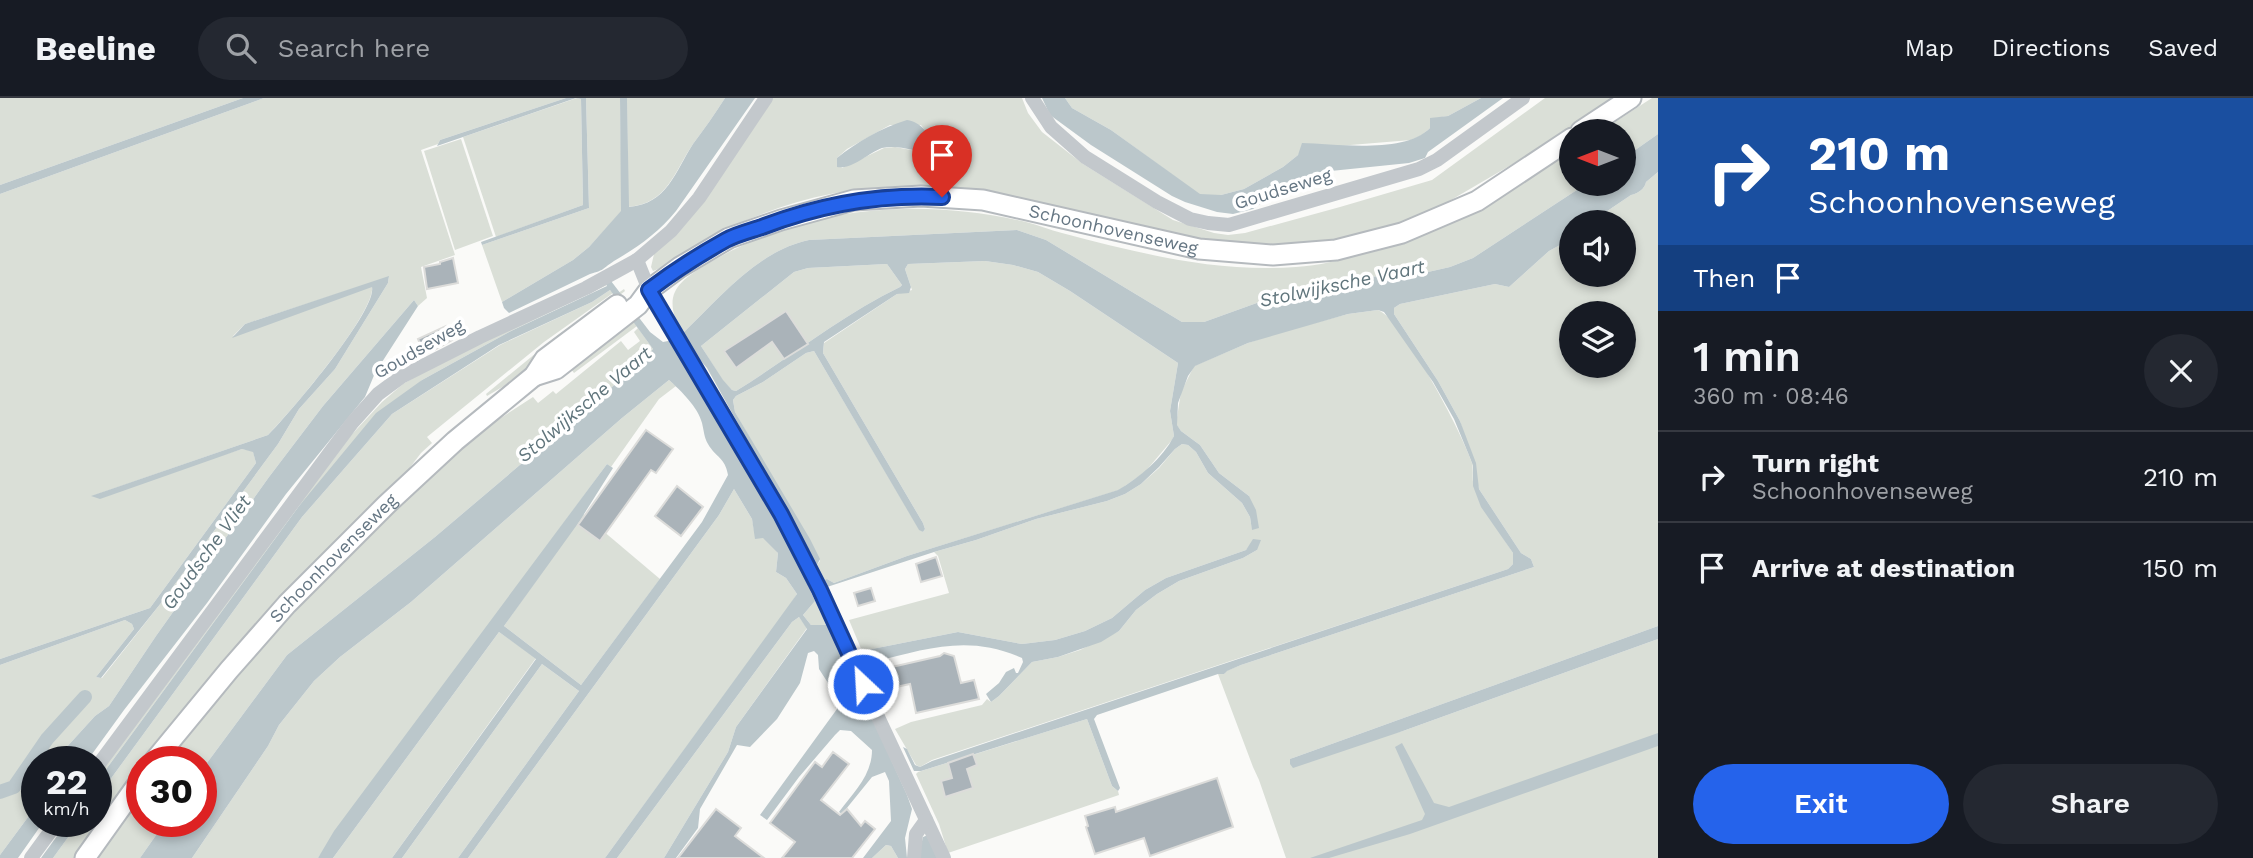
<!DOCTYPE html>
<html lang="en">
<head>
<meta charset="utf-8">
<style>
  :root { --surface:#171b24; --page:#242831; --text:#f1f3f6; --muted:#9ea1a6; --line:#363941; --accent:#2563eb }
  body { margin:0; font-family:"Work Sans",sans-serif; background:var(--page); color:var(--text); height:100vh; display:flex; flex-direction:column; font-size:26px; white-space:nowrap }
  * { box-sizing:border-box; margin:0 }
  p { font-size:23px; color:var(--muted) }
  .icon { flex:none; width:38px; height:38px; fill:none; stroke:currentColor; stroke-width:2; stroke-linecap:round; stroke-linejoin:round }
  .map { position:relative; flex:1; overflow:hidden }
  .drawer { display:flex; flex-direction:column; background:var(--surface); width:595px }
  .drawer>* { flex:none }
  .hud { background:#1a4fa0; color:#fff; overflow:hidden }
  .needle { width:46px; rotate:270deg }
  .fabs { position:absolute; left:1559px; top:21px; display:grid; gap:14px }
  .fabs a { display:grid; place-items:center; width:77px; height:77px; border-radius:50%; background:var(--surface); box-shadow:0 4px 10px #0003; font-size:35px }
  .speed { position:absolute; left:21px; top:648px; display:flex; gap:14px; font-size:35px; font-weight:700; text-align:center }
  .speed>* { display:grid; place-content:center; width:91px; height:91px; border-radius:50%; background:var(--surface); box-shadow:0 4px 10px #0003; line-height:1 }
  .speed small { font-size:18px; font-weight:400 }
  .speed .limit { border:10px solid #d22; background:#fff; color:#111 }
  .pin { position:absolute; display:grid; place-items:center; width:60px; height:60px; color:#fff; margin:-72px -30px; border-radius:50% 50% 50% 0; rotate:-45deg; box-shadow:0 0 7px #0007 }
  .pin .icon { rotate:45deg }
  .me { position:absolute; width:77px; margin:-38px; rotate:335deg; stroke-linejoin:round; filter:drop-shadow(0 0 5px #0008) }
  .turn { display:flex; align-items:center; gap:24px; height:147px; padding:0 35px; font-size:32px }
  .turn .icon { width:91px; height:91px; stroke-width:2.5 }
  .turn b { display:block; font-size:49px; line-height:60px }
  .then { display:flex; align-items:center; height:66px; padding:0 35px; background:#0003; gap:14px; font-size:26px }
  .round { display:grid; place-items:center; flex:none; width:74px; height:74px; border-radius:37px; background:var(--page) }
  .headline { display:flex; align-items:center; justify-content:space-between; height:119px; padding:0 35px }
  h1 { font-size:42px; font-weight:600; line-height:52px }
  .cta { display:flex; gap:14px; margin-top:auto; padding:14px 35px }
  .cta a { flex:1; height:80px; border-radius:42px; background:var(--accent); color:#fff; font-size:28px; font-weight:600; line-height:80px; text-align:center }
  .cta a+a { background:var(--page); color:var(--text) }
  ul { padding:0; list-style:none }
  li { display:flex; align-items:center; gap:21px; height:91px; padding:0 35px; border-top:2px solid var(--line) }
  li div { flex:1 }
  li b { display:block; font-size:26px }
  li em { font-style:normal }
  header { display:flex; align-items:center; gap:42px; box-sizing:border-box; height:98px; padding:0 35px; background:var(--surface); border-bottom:2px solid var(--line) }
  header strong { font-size:33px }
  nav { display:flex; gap:38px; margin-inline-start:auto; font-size:24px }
  .search { width:490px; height:63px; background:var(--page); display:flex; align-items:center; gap:18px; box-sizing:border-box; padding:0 24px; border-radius:38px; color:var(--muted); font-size:26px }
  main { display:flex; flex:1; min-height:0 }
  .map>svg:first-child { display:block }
  .green { fill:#dadfd7; fill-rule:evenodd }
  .water { fill:#bbc7cb; fill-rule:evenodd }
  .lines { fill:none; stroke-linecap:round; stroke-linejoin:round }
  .canal { stroke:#bbc7cb; stroke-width:14 }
  .building { fill:#aab3b9; stroke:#dcdcda; stroke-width:2 }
  .major-casing { stroke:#b5babe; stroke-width:23 }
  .minor { stroke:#c3c8cc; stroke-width:14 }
  .major { stroke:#fff; stroke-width:19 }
  .route-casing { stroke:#184099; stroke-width:18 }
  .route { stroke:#2563eb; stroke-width:12 }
  .labels { text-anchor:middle; stroke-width:7; stroke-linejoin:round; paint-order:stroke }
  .street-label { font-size:18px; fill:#657683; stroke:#fff }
  .water-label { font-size:19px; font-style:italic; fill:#60757c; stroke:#fff }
</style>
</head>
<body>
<header>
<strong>Beeline</strong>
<div class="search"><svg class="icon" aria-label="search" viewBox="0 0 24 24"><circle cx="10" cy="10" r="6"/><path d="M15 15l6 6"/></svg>Search here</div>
<nav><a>Map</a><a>Directions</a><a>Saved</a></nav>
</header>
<main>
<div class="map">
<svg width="1658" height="760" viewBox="0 0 1658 760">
  <rect width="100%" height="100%" fill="#fafaf8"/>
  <g class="green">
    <path d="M0 0H243L0 87Z"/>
    <path d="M264 0H566L440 42 438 46 421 52 455 157 421 169 427 200 418 208 414 202 323 308 269 379 156 538 109 608 95 618 54 663H37V707L0 757V567L125 522 132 526 134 531 96 579 102 580 161 505 278 346 299 311 335 271 388 185 389 179 245 226 233 238 372 188C377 213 289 316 268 337L92 398 242 351 253 353 256 365 150 510 0 561V96Z"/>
    <path d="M577 0 581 1 583 107 496 139 463 39Z"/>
    <path d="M586 0H620L622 113 589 149 573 162 502 204 482 147 589 110Z"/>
    <path d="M627 0H725C715 16 704 31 693 46 674 74 667 106 628 109Z"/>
    <path d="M769 0H1022L1028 15 1042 34 1083 66 1173 122 1214 135 1228 137 1245 135 1340 109 1432 82 1545 0H1613L1523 60 1439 109 1414 120 1355 138 1312 145 1272 148 1184 141 924 89C847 85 777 105 708 140 689 150 673 166 653 173L651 169 654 156ZM890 27H921L937 50 922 54 895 49 884 50 842 70 837 60 847 51Z"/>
    <path d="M1065 0H1481L1448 18 1430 21V30L1422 37 1411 42 1302 51 1298 57 1283 69 1244 91 1221 97H1200L1111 32 1072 10Z"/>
    <path d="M1652 0H1658V36L1624 60V33H1601Z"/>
    <path d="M461 41 493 138 455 152 424 53Z"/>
    <path d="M1571 52 1572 86H1586L1473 160 1450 169 1428 174 1369 179 1307 191 1279 197 1204 224H1182L1046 142 1017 132 809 142C757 153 719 201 682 236 662 197 675 185 709 165 805 108 918 99 1026 124 1038 127 1050 132 1062 135 1138 155 1216 175 1296 169 1352 165 1402 142 1452 119 1469 111 1488 104 1504 94 1527 81 1549 66 1571 52Z"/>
    <path d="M1658 74V528L1290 661 1403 633 1658 541V760H1286L1259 682 1253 669 1218 576H1224L1226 573 1241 567 1534 469 1531 461 1521 455 1479 391 1460 323 1438 283 1394 216V210L1400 206 1495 186 1509 189 1549 153 1571 141 1572 177H1624V124H1591L1631 97C1637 96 1645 91 1646 84ZM1572 215H1624V268H1572Z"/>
    <path d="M985 163 1013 167 1038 174 1070 193 1178 265 1170 313 1174 338 1172 342 1145 374 1119 392 907 458 834 485 827 481 824 482 817 467 820 463 735 314 733 302 736 298 763 284 806 255 814 253 919 431 923 434 925 431 923 425 823 255 824 245 897 196 912 192 905 171 908 166Z"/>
    <path d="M887 166 902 187 900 189C842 217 791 259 736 293L732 292 723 283 701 248 794 174 808 170Z"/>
    <path d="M606 186 607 187 511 233 422 282 299 408 96 685V681L306 396 342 347 382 304 403 286 456 255Z"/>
    <path d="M624 191 625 193 504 288 487 298 486 296 558 237Z"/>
    <path d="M610 192 613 195 544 244 427 339 432 345 421 355 402 380 329 452 235 550 214 573 145 663H142V667L74 760H53L80 723H96V701L302 419 392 316 500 247 592 204Z"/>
    <path d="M1378 212C1403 221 1463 337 1472 365 1474 374 1471 383 1475 391 1485 413 1500 435 1513 455V466L1508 471 932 662 920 669 916 667 895 631 911 624 982 607 987 601 991 604 999 598 1032 564 1058 559 1080 552 1119 533 1136 512 1157 496 1179 483 1243 460 1257 452 1252 445 1246 452 1166 480 1145 492 1112 520 1085 533 1055 542 1022 546 958 534 862 553 849 522 949 495 938 458 934 454 976 442 1036 421 1107 403 1125 396 1141 386 1159 370 1175 351 1182 346 1188 347 1196 354 1208 375 1242 405 1250 419 1252 432 1249 398 1219 375 1200 347 1181 333 1176 326 1181 294 1194 268 1248 245 1274 236 1348 216Z"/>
    <path d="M630 220 637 228 574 275 571 271Z"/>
    <path d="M638 230 653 251 645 261 435 439 287 557 201 673V663H166L190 631 288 517 391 413 481 333 533 299 538 305 553 293 556 296 621 243 628 252 640 243 634 234Z"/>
    <path d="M669 282 676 288 659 301 611 369 607 366 318 760H192L268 648 279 627 314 583 340 559 411 504 622 320Z"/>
    <path d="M734 391 752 421 754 432 772 446 778 455 776 474 786 480 797 496 790 507 605 760H468L719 417Z"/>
    <path d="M583 416 660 481 581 587 504 528Z"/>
    <path d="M815 503 830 527H811L803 517Z"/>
    <path d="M799 519 807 530 736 629 728 654 664 760H617L792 524Z"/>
    <path d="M499 534 536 560 392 760H333Z"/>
    <path d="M542 566 579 593 458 760H402Z"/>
    <path d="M1087 621 1112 688 1118 693 1119 697 948 755 939 726 916 676 918 674Z"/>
    <path d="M142 695V723H166L140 760H94Z"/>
    <path d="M886 747 891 748 898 760H872Z"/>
  </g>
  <g class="water">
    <path d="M243 0H264L0 96V87Z"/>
    <path d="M566 0H586L589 110 482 147 481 144 583 107 581 1 576 0 437 48 440 42Z"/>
    <path d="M620 0H627L629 109C667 106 675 74 693 46 704 31 715 16 725 0H755L676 113C658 135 638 149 614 163 602 171 605 172 590 176L509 215 504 210 502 204 573 162 589 149 621 113Z"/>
    <path d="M1042 0H1065L1072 10 1111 32 1200 96 1221 97 1244 91 1283 69 1298 57 1302 45C1336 46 1405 56 1430 30V20L1448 18 1481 0H1503L1428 54 1425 60 1409 65 1321 74 1268 101 1253 111 1233 116 1217 114 1185 104 1172 98 1091 47 1050 17Z"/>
    <path d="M907 22C922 24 929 37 937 50L932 55C916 54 898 46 882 50 868 55 852 72 837 69V60C857 44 881 30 907 22Z"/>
    <path d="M1658 36V74L1646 84C1645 91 1637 96 1631 97L1591 124H1572L1571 141 1549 153 1509 189 1495 186 1400 206 1394 210V216L1438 283 1460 323 1476 365 1479 391 1521 455 1531 461 1534 469 1241 567 1227 573 1224 576H1218L1097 617 1094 621 1120 690 1118 693 1112 688 1087 621 921 673H914L903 649 907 651 915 667 920 669 932 663 1508 471 1513 466V455L1481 409 1473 388V367L1454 321 1433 284 1384 214 1378 212 1348 216 1248 245 1195 268 1188 278 1178 305 1177 327 1181 333 1200 347 1219 375 1249 398 1256 412 1259 430 1252 432 1250 419 1242 405 1208 375 1196 354 1188 347 1182 346 1175 351 1159 369 1141 386 1125 396 1107 403 1036 421 976 442 934 454 827 489 824 482 827 481 834 485 907 458 1118 392C1140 379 1162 361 1174 338L1170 313 1178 265 1070 193 1038 174 1013 167 985 163 908 166 905 171 911 189 909 195 897 196 824 244 823 255 923 425 925 431 923 434 919 432 814 253 806 255 763 284 736 298 733 302 735 314 810 441 820 461 817 467 707 270 695 256 685 261C728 341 778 419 815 503L803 517 811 527H830L907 697 912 711 905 740 907 760H898L891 748 886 747 872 760H863L891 723 889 683 885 674 872 679 842 716 839 714C854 694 872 677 872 652L851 633 840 632 835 637 799 679 767 722 760 717 837 611 839 602 819 571 818 557 814 553 808 555 800 585 777 621 750 649 737 647 700 711 698 730 676 760H664L728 654 736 629 807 531 799 519 792 524 617 760H605L797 496 786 480 776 474 778 455 763 440 755 441 752 421 734 391 719 417 468 760H458L579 593 542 566 402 760H392L536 561 499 534 333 760H318L334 733 607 366 613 370 579 424 504 528 581 587 702 424 728 377C725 359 716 360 708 346 704 339 704 333 702 325 698 309 681 293 669 282L622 320 411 504 340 559 314 583 279 627 268 648 192 760H140L166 723H201V673L287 557 435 439 645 261 653 251 610 192 592 204 499 247 392 316 302 419 96 701V685L299 408 376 315 422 282 511 233 607 188 606 186 611 183 650 234 663 244 673 242 682 236C719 201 757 153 809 142L1017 132 1046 142 1182 224H1204L1279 197 1307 191 1369 179 1428 174 1450 169 1473 160 1586 86H1624V60ZM887 166 902 187 900 189C842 217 791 259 736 293L732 292 723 282 701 248 794 174 808 170Z"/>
    <path d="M389 178 388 185 335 271 299 311 278 346 161 505 101 580 96 579 134 531 132 526 125 522 0 567V561L150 510 256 365 253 354 242 351 100 401 91 398 268 337C288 317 377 213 372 189L232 240 245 226Z"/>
    <path d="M414 202 418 208 375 275 365 299 286 396 207 505 124 612 87 663H54L95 618 109 608 156 538 269 379 323 308Z"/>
    <path d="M1253 441 1261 442 1257 452 1243 460 1179 483 1157 496 1136 512 1119 533 1101 544 1058 559 1032 564 999 598 991 604 986 596 999 585 1006 574 1014 570 1016 575H1018L1023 564 1022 560C968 536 927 551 873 564L870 569 877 592H873L863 564 862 553 958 534 1022 546 1055 542 1085 533 1112 520 1145 492 1166 480 1246 452Z"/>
    <path d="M1658 528V541L1403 633 1293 670 1290 666V661Z"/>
    <path d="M1658 635V648L1410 736 1329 760H1310L1422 722 1425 716 1395 649 1402 645 1434 705 1449 709Z"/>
    <path d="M37 707V723H44L18 760H0V757Z"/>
    <path d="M68 723H80L53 760H41Z"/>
    <path d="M928 737 939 760H918L923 739Z"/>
  </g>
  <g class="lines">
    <path class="canal" d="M0 694 14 689 47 641 85 599"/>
  </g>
  <g class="building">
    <path d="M453 160 458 185 427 191 424 169 440 166V164Z"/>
    <path d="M786 213 808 246 784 261 772 244 736 270 724 253Z"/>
    <path d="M446 228 452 242 434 252 433 249 423 253 418 241Z"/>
    <path d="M646 332 673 351 656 375 651 372 600 443 578 427Z"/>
    <path d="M677 388 703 409 681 438 655 418Z"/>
    <path d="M936 459 942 478 921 484 916 466Z"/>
    <path d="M871 490 875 503 858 508 854 495Z"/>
    <path d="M944 555 954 558 961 585 974 582 979 601 916 615 910 586 887 591 883 571 940 558Z"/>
    <path d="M833 654 849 666 821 702 840 717 847 711 861 728 865 723 875 731 852 760H782L795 744 770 725 815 664 822 669Z"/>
    <path d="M973 656 977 667 967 671 973 690 945 699 941 683 952 680 948 665Z"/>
    <path d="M1217 680 1233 729 1150 758 1144 740 1095 756 1086 729 1088 728 1085 718 1115 709 1116 714Z"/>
    <path d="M716 711 741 730 735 738 764 760H678Z"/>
  </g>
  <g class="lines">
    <g class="major-casing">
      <g id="major">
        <path d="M1581 33 1631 0"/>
        <path id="s1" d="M534 278 556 271 638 207 649 192 680 169 729 140 781 122 854 102 921 98 983 102 1199 151 1273 157 1336 152 1402 135 1477 103 1572 40"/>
        <path id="s2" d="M154 663 229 572 287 506 386 407 455 343 534 278 545 261 617 207"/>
        <path d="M85 760 142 680"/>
      </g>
    </g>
    <g class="minor">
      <path d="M1032 0 1051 29 1085 59 1157 104 1190 121 1208 125 1229 127 1419 71 1437 62 1523 0"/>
      <path d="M637 162 649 192 722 313 799 450 944 760"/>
      <path d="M96 670 328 357 352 325 378 296 401 279 480 239 586 190 637 162 671 133 699 100 766 0"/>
      <path d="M31 760 58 723"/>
      <path d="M914 760 916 736 926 722"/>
    </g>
    <use href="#major" class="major"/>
  </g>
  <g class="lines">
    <g class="route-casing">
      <path id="route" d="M863 586 820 492 781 416 649 192C674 173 699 157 726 142 737 136 750 133 762 129 819 107 880 96 942 99"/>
    </g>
    <use href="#route" class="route"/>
  </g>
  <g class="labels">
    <g class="street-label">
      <text transform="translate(1283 91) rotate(-17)" y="6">Goudseweg</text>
      <text dy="6" stroke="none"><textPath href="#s1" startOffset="635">Schoonhovenseweg</textPath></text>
      <text transform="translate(419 251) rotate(-30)" y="6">Goudseweg</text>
      <text dy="6" stroke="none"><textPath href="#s2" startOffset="271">Schoonhovenseweg</textPath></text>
    </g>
    <g class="water-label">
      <text transform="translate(1342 185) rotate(-12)" y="7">Stolwijksche Vaart</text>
      <text transform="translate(584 306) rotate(-40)" y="7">Stolwijksche Vaart</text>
      <text transform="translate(206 454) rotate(-54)" y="7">Goudsche Vliet</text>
    </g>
  </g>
</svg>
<div class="fabs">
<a><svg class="needle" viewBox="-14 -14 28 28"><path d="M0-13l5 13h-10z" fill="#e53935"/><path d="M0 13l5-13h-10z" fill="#9ea1a6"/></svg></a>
<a><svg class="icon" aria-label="sound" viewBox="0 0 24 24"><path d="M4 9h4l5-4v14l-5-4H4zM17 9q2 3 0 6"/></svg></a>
<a><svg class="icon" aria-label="layers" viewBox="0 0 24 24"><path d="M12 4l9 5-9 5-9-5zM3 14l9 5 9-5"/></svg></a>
</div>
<div class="speed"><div>22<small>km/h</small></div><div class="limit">30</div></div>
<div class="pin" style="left:942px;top:99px;background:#d93025"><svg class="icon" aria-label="arrive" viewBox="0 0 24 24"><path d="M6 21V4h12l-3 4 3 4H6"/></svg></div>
<svg class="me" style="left:863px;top:586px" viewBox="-20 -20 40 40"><circle r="17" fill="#2563eb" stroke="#fff" stroke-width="3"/><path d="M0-11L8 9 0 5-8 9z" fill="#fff"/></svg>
</div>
<section class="drawer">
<div class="hud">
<div class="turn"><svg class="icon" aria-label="right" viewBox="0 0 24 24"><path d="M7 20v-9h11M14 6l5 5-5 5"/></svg><div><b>210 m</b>Schoonhovenseweg</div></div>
<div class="then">Then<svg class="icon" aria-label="arrive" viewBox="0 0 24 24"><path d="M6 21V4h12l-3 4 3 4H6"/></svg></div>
</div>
<div class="headline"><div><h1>1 min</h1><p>360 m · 08:46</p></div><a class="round"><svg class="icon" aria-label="close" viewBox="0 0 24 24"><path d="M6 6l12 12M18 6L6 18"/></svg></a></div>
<ul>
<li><svg class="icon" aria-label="right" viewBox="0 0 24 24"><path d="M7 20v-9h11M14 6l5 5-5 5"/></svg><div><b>Turn right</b><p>Schoonhovenseweg</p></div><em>210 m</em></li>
<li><svg class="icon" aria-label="arrive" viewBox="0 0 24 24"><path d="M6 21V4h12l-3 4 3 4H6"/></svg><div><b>Arrive at destination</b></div><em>150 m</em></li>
</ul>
<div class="cta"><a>Exit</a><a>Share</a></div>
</section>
</main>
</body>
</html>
